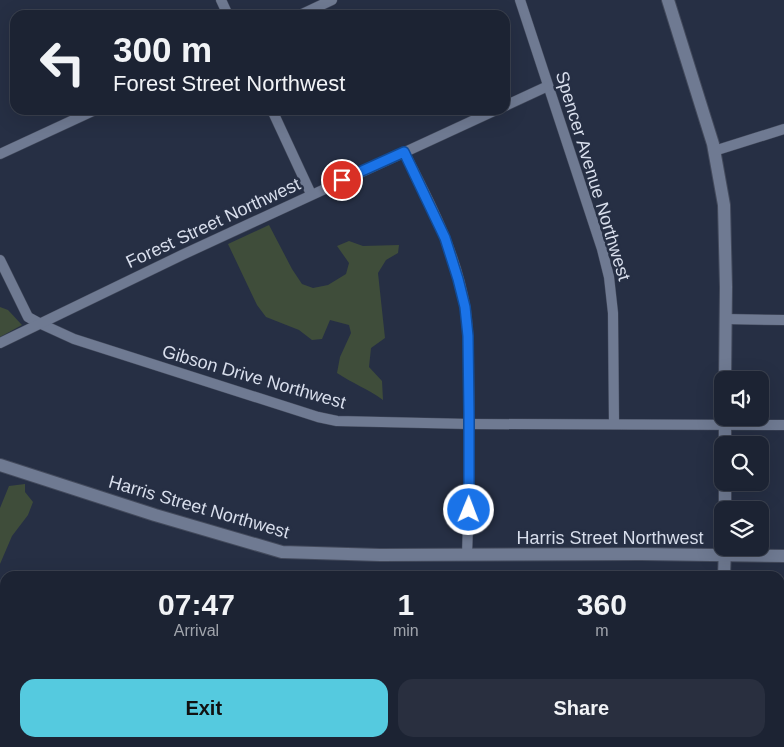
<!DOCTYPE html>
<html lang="en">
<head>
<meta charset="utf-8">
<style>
  :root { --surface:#1c2333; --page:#292f3f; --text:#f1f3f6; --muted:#a0a4ac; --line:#3a404e; --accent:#55cadf }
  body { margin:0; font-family:Arial,sans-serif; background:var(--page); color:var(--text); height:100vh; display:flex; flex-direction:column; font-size:19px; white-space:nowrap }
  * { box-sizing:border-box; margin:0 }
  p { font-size:16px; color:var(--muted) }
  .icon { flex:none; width:28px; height:28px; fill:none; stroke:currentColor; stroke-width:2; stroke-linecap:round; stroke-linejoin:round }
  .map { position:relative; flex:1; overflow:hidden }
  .details { position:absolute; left:0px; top:571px; width:785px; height:176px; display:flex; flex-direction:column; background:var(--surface); border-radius:15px 15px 0 0; box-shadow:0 5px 20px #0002,0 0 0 1px var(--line) }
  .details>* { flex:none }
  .guide { position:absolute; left:10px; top:10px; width:500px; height:105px; border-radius:15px; box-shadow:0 5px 20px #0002,0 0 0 1px var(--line); background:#1c2333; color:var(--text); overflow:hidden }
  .controls { position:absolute; left:714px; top:371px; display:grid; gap:10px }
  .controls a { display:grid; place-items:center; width:55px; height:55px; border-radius:10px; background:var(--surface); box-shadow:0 5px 20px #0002,0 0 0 1px var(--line); font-size:25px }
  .pin { position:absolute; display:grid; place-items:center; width:42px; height:42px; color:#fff; margin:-21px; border:2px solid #fff; border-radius:50%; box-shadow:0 1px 5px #0007 }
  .me { position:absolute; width:55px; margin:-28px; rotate:1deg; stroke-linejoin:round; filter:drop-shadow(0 0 4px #0008) }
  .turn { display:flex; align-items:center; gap:18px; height:105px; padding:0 20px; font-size:22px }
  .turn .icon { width:65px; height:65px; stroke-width:2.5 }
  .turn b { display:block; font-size:35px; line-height:42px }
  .eta { display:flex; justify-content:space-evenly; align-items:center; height:85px; text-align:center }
  .eta b { font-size:30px; font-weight:800; line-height:35px }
  .cta { display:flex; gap:10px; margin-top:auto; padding:10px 20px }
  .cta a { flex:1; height:58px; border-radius:15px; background:var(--accent); color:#111; font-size:20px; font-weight:800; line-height:58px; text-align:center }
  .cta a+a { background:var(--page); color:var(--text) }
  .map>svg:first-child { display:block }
  .industrial { fill:#363445 }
  .green { fill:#3f4d3a }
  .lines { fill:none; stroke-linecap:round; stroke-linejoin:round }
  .minor-casing { stroke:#434a5c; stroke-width:11 }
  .tertiary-casing { stroke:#434a5c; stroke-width:14 }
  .minor { stroke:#6f7a92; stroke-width:10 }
  .tertiary { stroke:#6f7a92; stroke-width:12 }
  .rail { stroke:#a1a8b8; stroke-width:2.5; stroke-dasharray:9 9; stroke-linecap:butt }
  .route-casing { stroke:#114b97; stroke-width:12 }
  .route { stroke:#1a73e8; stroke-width:9 }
  .labels { text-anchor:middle; stroke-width:5; stroke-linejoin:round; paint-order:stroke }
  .street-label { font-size:18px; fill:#d8deec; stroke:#262f44 }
</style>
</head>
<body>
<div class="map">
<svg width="784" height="747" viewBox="0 0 784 747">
  <rect width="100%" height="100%" fill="#262f44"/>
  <path class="industrial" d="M5 732V742L347 743 346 747H0V734Z"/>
  <g class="green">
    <path d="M269 225 292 269 302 284 313 288 328 285 346 274 349 263 337 246 349 241 363 246 399 245 398 253 386 260 378 273 385 338 371 348 369 367 382 381 383 400C368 389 352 383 337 373L340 357 351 333 349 325 330 320 322 339 312 340 299 330 266 317 257 305 228 244Z"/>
    <path d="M0 307 8 310 22 325 0 337Z"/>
    <path d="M25 484V492L33 502 28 515 12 536 0 564V508L9 486Z"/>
    <rect x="780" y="599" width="4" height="104"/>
    <path d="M0 634 5 636V732L0 734Z"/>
  </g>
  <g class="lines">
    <g class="minor-casing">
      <g id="minor">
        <path d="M221 0 228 15"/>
        <path d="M520 0 602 249 609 277 613 313 614 424"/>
        <path d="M300 15 332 0"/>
        <path d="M505 106 548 86"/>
        <path d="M272 110 311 194"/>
        <path d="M714 151 784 129"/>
        <path d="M404 152C429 201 456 252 465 307 470 335 468 363 469 391 470 446 469 500 467 555"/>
        <path d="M0 154 95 110"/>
        <path d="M0 260 28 317 39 323 74 339 318 417 337 421 469 424 784 425"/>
        <path d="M725 319 784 320"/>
        <path d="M0 343 182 255 496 110"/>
        <path d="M486 747 493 743H616L672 747"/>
      </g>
    </g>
    <g class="tertiary-casing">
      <g id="tertiary">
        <path d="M668 0 713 144 724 205 726 287 725 380"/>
        <path d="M725 445V418"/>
        <path d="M0 465 155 515 282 552 380 555 641 554 784 556"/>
        <path d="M725 510V482"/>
        <path d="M724 576 725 548"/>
      </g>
    </g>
    <use href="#minor" class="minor"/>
    <use href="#tertiary" class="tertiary"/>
    <g class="rail">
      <path d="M0 625 5 626"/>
      <path d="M780 715H784"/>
    </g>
  </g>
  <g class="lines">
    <g class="route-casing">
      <path id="route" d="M342 180 404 152 445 238 458 279 465 307 468 336 469 414V510"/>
    </g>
    <use href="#route" class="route"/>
  </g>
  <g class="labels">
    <g class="street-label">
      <text transform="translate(593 176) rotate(73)" y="6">Spencer Avenue Northwest</text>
      <text transform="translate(213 223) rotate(-25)" y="6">Forest Street Northwest</text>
      <text transform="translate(254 377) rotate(16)" y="6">Gibson Drive Northwest</text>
      <text transform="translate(199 507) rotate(16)" y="6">Harris Street Northwest</text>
      <text x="610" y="544">Harris Street Northwest</text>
    </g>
  </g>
</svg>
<div class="controls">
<a><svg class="icon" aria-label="sound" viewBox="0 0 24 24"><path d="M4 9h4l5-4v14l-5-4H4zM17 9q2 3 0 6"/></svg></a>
<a><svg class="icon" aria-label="search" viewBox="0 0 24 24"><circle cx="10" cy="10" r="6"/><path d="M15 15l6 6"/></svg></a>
<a><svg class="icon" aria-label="layers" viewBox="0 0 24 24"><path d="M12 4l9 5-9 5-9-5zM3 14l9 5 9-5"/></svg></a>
</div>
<div class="pin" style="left:342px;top:180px;background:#d93025"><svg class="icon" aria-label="arrive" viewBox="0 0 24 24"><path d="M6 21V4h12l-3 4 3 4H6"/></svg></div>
<svg class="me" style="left:469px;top:510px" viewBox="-20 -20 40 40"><circle r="17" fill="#1a73e8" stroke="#fff" stroke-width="3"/><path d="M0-11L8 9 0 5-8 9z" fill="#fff"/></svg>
<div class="guide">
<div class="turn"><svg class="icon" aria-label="left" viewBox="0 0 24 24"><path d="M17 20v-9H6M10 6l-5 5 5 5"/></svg><div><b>300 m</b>Forest Street Northwest</div></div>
</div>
<section class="details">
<div class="eta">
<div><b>07:47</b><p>Arrival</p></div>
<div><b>1</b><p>min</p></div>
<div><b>360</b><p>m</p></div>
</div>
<div class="cta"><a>Exit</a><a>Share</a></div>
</section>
</div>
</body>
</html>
